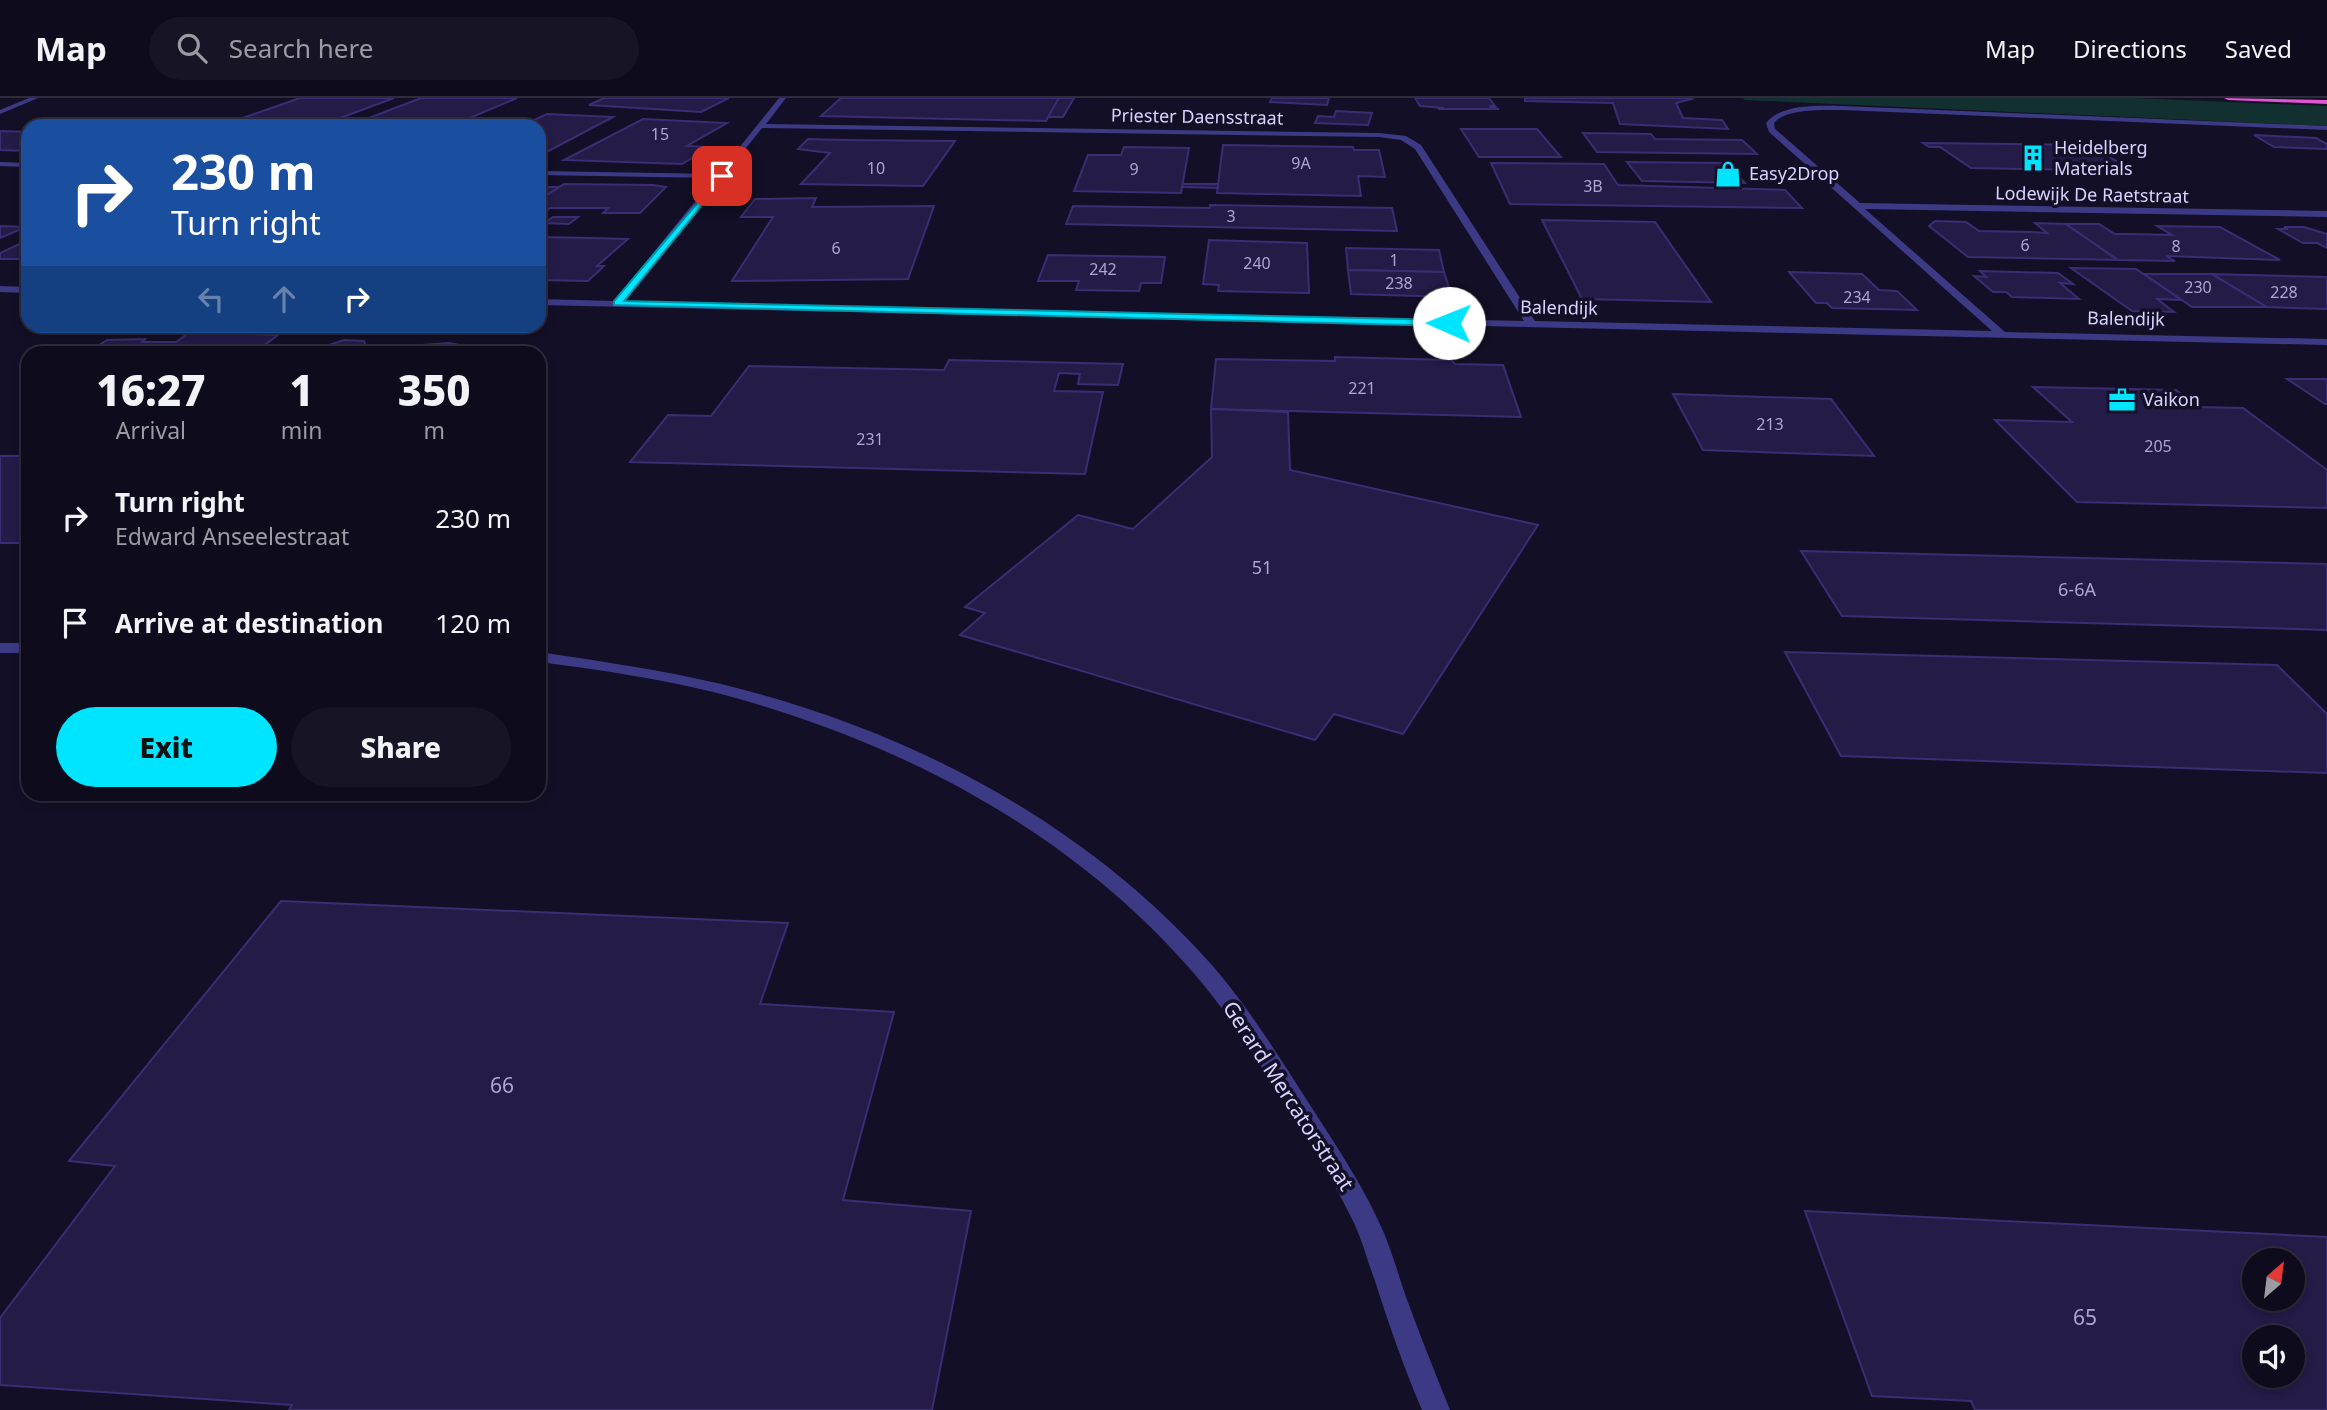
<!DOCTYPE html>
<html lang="en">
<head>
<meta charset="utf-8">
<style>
  :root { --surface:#0e0b1c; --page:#171425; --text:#f1f3f6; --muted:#9b9ba3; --line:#2e2b3b; --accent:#00e5ff }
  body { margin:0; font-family:"Noto Sans",sans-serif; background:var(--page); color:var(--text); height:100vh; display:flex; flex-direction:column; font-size:26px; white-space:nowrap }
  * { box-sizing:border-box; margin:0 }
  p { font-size:23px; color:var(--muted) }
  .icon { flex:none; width:38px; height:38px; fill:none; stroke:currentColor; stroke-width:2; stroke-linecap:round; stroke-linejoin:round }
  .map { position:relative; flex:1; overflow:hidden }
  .side { position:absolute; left:21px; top:248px; width:525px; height:455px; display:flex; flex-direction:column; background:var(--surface); border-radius:21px; box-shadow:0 4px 10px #0003,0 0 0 2px var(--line) }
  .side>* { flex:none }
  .guide { position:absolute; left:21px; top:21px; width:525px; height:214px; border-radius:21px; box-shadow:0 4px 10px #0003,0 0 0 2px var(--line); background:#1a4fa0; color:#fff; overflow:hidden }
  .needle { width:46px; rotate:28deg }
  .controls { position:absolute; left:2242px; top:1150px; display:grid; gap:14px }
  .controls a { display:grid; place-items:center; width:63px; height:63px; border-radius:50%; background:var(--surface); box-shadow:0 4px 10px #0003,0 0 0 2px var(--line); font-size:35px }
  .pin { position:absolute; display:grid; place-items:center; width:60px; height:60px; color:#fff; margin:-30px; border-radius:14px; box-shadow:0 4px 10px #0006 }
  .me { position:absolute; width:77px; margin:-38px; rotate:271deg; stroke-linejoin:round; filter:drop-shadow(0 0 5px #0008) }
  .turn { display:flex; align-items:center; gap:24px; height:147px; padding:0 35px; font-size:32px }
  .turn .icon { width:91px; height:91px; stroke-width:2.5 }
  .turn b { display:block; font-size:49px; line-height:60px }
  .lanes { display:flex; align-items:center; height:66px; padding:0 35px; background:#0003; justify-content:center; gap:35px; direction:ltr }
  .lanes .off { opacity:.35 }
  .eta { display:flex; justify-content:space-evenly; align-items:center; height:119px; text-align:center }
  .eta b { font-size:42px; font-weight:800; line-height:49px }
  .primary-button { display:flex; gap:14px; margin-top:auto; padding:14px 35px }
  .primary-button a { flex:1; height:80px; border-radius:42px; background:var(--accent); color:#111; font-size:28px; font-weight:800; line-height:80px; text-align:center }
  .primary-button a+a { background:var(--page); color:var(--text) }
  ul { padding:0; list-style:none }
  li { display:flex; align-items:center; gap:21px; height:105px; padding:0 35px }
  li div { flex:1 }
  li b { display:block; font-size:26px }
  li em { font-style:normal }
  header { display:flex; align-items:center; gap:42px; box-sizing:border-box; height:98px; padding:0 35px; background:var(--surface); border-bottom:2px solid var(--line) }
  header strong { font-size:33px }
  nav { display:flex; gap:38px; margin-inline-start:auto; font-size:24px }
  .search { width:490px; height:63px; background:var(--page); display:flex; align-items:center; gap:18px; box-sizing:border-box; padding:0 24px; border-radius:38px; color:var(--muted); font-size:26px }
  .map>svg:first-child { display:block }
  .green { fill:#12302f }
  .building { fill:#241b47; stroke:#3b2d73; stroke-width:2; fill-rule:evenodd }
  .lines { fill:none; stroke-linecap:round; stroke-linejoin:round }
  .minor { fill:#3d3a85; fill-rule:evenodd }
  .trunk { fill:#e055d1; fill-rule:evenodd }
  .route { fill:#00e5ff; stroke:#0095a6; stroke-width:2 }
  .labels { text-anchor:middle; stroke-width:7; stroke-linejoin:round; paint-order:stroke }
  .far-number-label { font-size:16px; fill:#aca6d1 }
  .far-street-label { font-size:18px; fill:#d9d4ff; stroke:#130f26 }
  .far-poi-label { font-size:18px; fill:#d9d4ff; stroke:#130f26; text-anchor:start }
  .number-label { font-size:18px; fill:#aca6d1 }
  .near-number-label { font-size:21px; fill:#aca6d1 }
  .street-label { font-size:21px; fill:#d9d4ff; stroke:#130f26 }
</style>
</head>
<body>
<header>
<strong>Map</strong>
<div class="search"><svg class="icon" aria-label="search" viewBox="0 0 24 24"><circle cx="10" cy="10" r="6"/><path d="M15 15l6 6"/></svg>Search here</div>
<nav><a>Map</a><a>Directions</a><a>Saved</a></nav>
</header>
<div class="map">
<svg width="2327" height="1312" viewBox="0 0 2327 1312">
  <rect width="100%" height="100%" fill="#130f26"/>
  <path class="green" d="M1743 0H2135L2327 8V28L1744 2Z"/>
  <g class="building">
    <path d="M300 0H394L324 26 330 27 326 28H220Z"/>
    <path d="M421 0H517L451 28H348Z"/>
    <path d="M604 0H729L701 14 589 7Z"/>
    <path d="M841 0H1059L1046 23 821 18Z"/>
    <path d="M1059 0H1074L1063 19H1048Z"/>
    <path d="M1272 0H1329L1327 7 1270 4Z"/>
    <path d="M1415 0H1489L1495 8H1489L1491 9 1499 11H1439L1438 10H1444L1420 8Z"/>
    <path d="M1525 0H1687L1691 1 1676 5 1683 20 1722 22 1728 31 1620 26 1613 5 1525 3Z"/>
    <path d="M1336 13 1372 15 1368 27 1315 25 1318 18 1334 19Z"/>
    <path d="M547 16 613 19 539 58V28H521Z"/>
    <path d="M643 21 727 25 687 48 711 49 682 66 564 62Z"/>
    <path d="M1461 31H1537L1561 59H1479Z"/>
    <path d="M0 33 28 34V53L0 52Z"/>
    <path d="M1583 35 1651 36 1655 41 1742 42 1757 56 1597 54Z"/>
    <path d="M2254 37 2316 40 2327 46V51L2274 49Z"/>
    <path d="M808 41 843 42 955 43 923 88 801 86 830 55 798 51Z"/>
    <path d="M1923 45 2088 47 2134 73 1971 70 1940 49H1929Z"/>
    <path d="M1223 47 1353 49 1354 52H1379L1385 79 1358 78 1361 98 1217 95Z"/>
    <path d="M1124 49 1189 50 1181 95 1074 93 1088 57H1121Z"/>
    <path d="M1627 64 1726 65 1745 85 1642 83Z"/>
    <path d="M1491 65 1604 66 1618 87 1785 92 1802 110 1510 106Z"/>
    <path d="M564 86 653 87 666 89 640 115H603L608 110H550L539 118V102Z"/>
    <path d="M1183 86H1218V90L1182 89Z"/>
    <path d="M539 89H559L539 102Z"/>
    <path d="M816 100 812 109 934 108 908 181 732 183 773 119H741L755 101Z"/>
    <path d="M1210 107 1392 110 1397 133 1066 126 1073 108 1210 110Z"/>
    <path d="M553 119H578L569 126 544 125Z"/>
    <path d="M1542 122 1655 124 1711 204 1582 201Z"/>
    <path d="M1935 123 1966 124 1979 133 2031 134 2047 135 2035 125 2066 126 2118 162 1968 159 1929 128Z"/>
    <path d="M2066 126H2099L2115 136H2132L2172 137 2157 128 2220 129 2280 162 2166 158 2175 163 2118 162Z"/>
    <path d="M0 128 26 129 0 140Z"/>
    <path d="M2284 129H2304L2327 136V150L2317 145H2303L2278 131H2288Z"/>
    <path d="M539 139 590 140 628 141 597 168H604L588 183 539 182 543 179H539Z"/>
    <path d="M28 142V161H0V155Z"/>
    <path d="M1209 142 1307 145 1309 195 1218 193 1219 187 1203 186Z"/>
    <path d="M1346 150 1439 152 1444 174 1348 172Z"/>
    <path d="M1048 157 1165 159 1161 185H1141L1139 193 1076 192 1079 183H1038Z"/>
    <path d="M2071 170 2136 171 2182 202 2157 201 2174 214 2132 213Z"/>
    <path d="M1348 172 1444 174 1452 199 1351 196Z"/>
    <path d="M1980 173 2058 175 2073 186 2060 185 2079 201 2012 199 2006 194H1993L1974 178 1986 179Z"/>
    <path d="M1789 174 1862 176 1879 192 1897 193 1917 212 1832 210 1827 205H1816Z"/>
    <path d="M2144 176H2212L2267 209H2192Z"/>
    <path d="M2212 176 2327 179V211L2267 209Z"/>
    <path d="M190 234 278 237 253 256H86L107 242 145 241 142 244H176Z"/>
    <path d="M344 242 364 243 367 251 449 245 465 248V252L464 256H312L320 250Z"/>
    <path d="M1335 259 1451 262 1455 266 1503 267 1521 319 1211 311 1216 261 1335 263Z"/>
    <path d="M949 262 1123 266 1118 287 1078 286 1080 276 1059 275 1054 293 1103 294 1085 376 630 364 668 317 711 318 749 268 944 272Z"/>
    <path d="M2287 281H2327V306H2325Z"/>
    <path d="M2033 289 2176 292 2198 309 2243 310 2327 372V410L2077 404 1995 322 2072 324Z"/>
    <path d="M1673 296 1831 301 1874 358 1703 352Z"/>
    <path d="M1211 311 1288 314 1290 372 1538 427 1403 636 1334 616 1315 642 960 537 985 515 965 509 1078 417 1133 431 1212 359Z"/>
    <rect x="0" y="358" width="28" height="87"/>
    <path d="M1801 453 2327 466V532L1842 518Z"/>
    <path d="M1785 554 2277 567 2327 616V675L1841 658Z"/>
    <path d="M281 803 788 825 760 906 894 914 843 1102 971 1113 932 1312H289L292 1307 0 1287V1220L115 1068 69 1063Z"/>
    <path d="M1805 1113 2327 1139V1312H1975L1971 1303 1872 1298ZM2254 1162H2292V1200H2254ZM2254 1239H2292V1278H2254Z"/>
  </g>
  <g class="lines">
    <g class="minor">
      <path d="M29 0H38L0 16V12Z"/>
      <path d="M779 0H786L766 26 1379 35 1406 38 1421 47 1535 223 1992 233 1769 34 1766 25C1782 5 1820 8 1843 8L2327 28V32L1843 12C1825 12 1786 10 1774 25L1775 31 1860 105 2327 113V119L1865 111 2005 234 2327 241V247L539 207V201L614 203 714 80 539 77V73L718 76ZM762 30 1379 39 1401 42 1415 51 1524 223 624 203Z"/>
      <path d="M0 64 28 65V69L0 68Z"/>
      <path d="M0 188 28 189V195L0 194Z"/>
      <rect x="0" y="545" width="28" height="10"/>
      <path d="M539 554C600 563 661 572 721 586 905 630 1084 723 1211 866 1246 906 1274 951 1303 996 1329 1037 1357 1077 1378 1122 1390 1146 1397 1173 1406 1199 1420 1237 1435 1275 1450 1312H1422C1404 1270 1389 1227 1375 1183 1367 1162 1362 1140 1351 1119 1333 1082 1310 1047 1288 1012 1260 966 1232 920 1197 879 1074 734 898 642 717 595 658 580 599 572 539 564Z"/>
    </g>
    <path class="trunk" d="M2224 0 2327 2V6L2228 2Z"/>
  </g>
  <path class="route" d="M722 76 724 80 624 203 1449 222 1454 225 1449 228 614 207V203Z"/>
  <defs>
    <g id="building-bare" transform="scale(2.1)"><path d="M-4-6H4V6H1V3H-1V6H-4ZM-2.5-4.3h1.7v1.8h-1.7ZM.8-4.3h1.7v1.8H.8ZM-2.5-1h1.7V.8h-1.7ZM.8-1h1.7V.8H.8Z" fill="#00e5ff" stroke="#130f26" stroke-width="2.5" paint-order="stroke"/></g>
    <g id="shop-bare" transform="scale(2.1)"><path d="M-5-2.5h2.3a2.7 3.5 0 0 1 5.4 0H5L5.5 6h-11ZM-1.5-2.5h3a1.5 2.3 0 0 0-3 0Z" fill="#00e5ff" stroke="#130f26" stroke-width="2.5" paint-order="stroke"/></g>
    <g id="office-bare" transform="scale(2.1)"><path d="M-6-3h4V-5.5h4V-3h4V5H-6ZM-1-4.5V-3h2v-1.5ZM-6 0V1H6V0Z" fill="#00e5ff" stroke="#130f26" stroke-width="2.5" paint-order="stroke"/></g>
  </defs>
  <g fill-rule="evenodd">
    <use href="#building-bare" x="2033" y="60"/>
    <use href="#shop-bare" x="1728" y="76"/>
    <use href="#office-bare" x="2122" y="302"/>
  </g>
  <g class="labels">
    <g class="far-number-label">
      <text x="660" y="42">15</text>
      <text x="1301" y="71">9A</text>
      <text x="876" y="76">10</text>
      <text x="1134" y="77">9</text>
      <text x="1593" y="94">3B</text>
      <text x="1231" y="124">3</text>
      <text x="2025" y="153">6</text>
      <text x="2176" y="154">8</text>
      <text x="836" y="156">6</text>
      <text x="1394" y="168">1</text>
      <text x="1257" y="171">240</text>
      <text x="1103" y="177">242</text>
      <text x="1399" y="191">238</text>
      <text x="2198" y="195">230</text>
      <text x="2284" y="200">228</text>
      <text x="1857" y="205">234</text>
      <text x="1362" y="296">221</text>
      <text x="1770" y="332">213</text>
      <text x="870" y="347">231</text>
      <text x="2158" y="354">205</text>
    </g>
    <g class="far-street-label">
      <text transform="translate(1197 19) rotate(1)" y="6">Priester Daensstraat</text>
      <text transform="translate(2092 97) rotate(1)" y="6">Lodewijk De Raetstraat</text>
      <text transform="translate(1559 210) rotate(1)" y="6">Balendijk</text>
      <text transform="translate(2126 221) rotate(1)" y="6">Balendijk</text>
    </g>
    <g class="far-poi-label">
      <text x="2054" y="56">Heidelberg<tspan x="2054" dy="21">Materials</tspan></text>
      <text x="1749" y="82">Easy2Drop</text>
      <text x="2143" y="308">Vaikon</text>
    </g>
    <g class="number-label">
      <text x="1262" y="476">51</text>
      <text x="2077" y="498">6-6A</text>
    </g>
    <g class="near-number-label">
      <text x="502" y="995">66</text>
      <text x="2085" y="1227">65</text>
    </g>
    <g class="street-label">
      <text transform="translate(1288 998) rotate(57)" y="7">Gerard Mercatorstraat</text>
    </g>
  </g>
</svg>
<div class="controls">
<a><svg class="needle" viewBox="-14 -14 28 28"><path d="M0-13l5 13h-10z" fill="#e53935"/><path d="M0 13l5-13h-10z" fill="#9b9ba3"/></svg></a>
<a><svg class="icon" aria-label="sound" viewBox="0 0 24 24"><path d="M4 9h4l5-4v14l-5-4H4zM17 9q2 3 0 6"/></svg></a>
</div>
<div class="pin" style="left:722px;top:78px;background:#d93025"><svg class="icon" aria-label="arrive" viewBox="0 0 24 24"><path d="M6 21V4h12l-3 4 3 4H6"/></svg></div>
<svg class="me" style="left:1449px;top:225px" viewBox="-20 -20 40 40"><circle r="19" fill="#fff"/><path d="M0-13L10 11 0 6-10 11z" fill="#00e5ff"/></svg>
<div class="guide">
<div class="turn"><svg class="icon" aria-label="right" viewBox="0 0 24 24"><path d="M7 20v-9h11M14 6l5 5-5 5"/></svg><div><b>230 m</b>Turn right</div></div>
<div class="lanes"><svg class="icon off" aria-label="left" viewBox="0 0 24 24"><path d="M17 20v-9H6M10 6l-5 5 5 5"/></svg><svg class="icon off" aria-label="ahead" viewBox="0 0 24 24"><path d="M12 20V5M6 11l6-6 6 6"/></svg><svg class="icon" aria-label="right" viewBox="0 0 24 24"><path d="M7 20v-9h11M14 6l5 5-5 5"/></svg></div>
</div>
<section class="side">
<div class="eta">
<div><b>16:27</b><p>Arrival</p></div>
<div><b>1</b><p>min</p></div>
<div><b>350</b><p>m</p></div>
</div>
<ul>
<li><svg class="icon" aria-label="right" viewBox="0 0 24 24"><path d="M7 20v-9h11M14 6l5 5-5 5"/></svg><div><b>Turn right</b><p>Edward Anseelestraat</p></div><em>230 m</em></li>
<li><svg class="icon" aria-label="arrive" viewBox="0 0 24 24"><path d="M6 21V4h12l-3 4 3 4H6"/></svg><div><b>Arrive at destination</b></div><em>120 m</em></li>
</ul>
<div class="primary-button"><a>Exit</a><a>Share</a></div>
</section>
</div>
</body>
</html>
